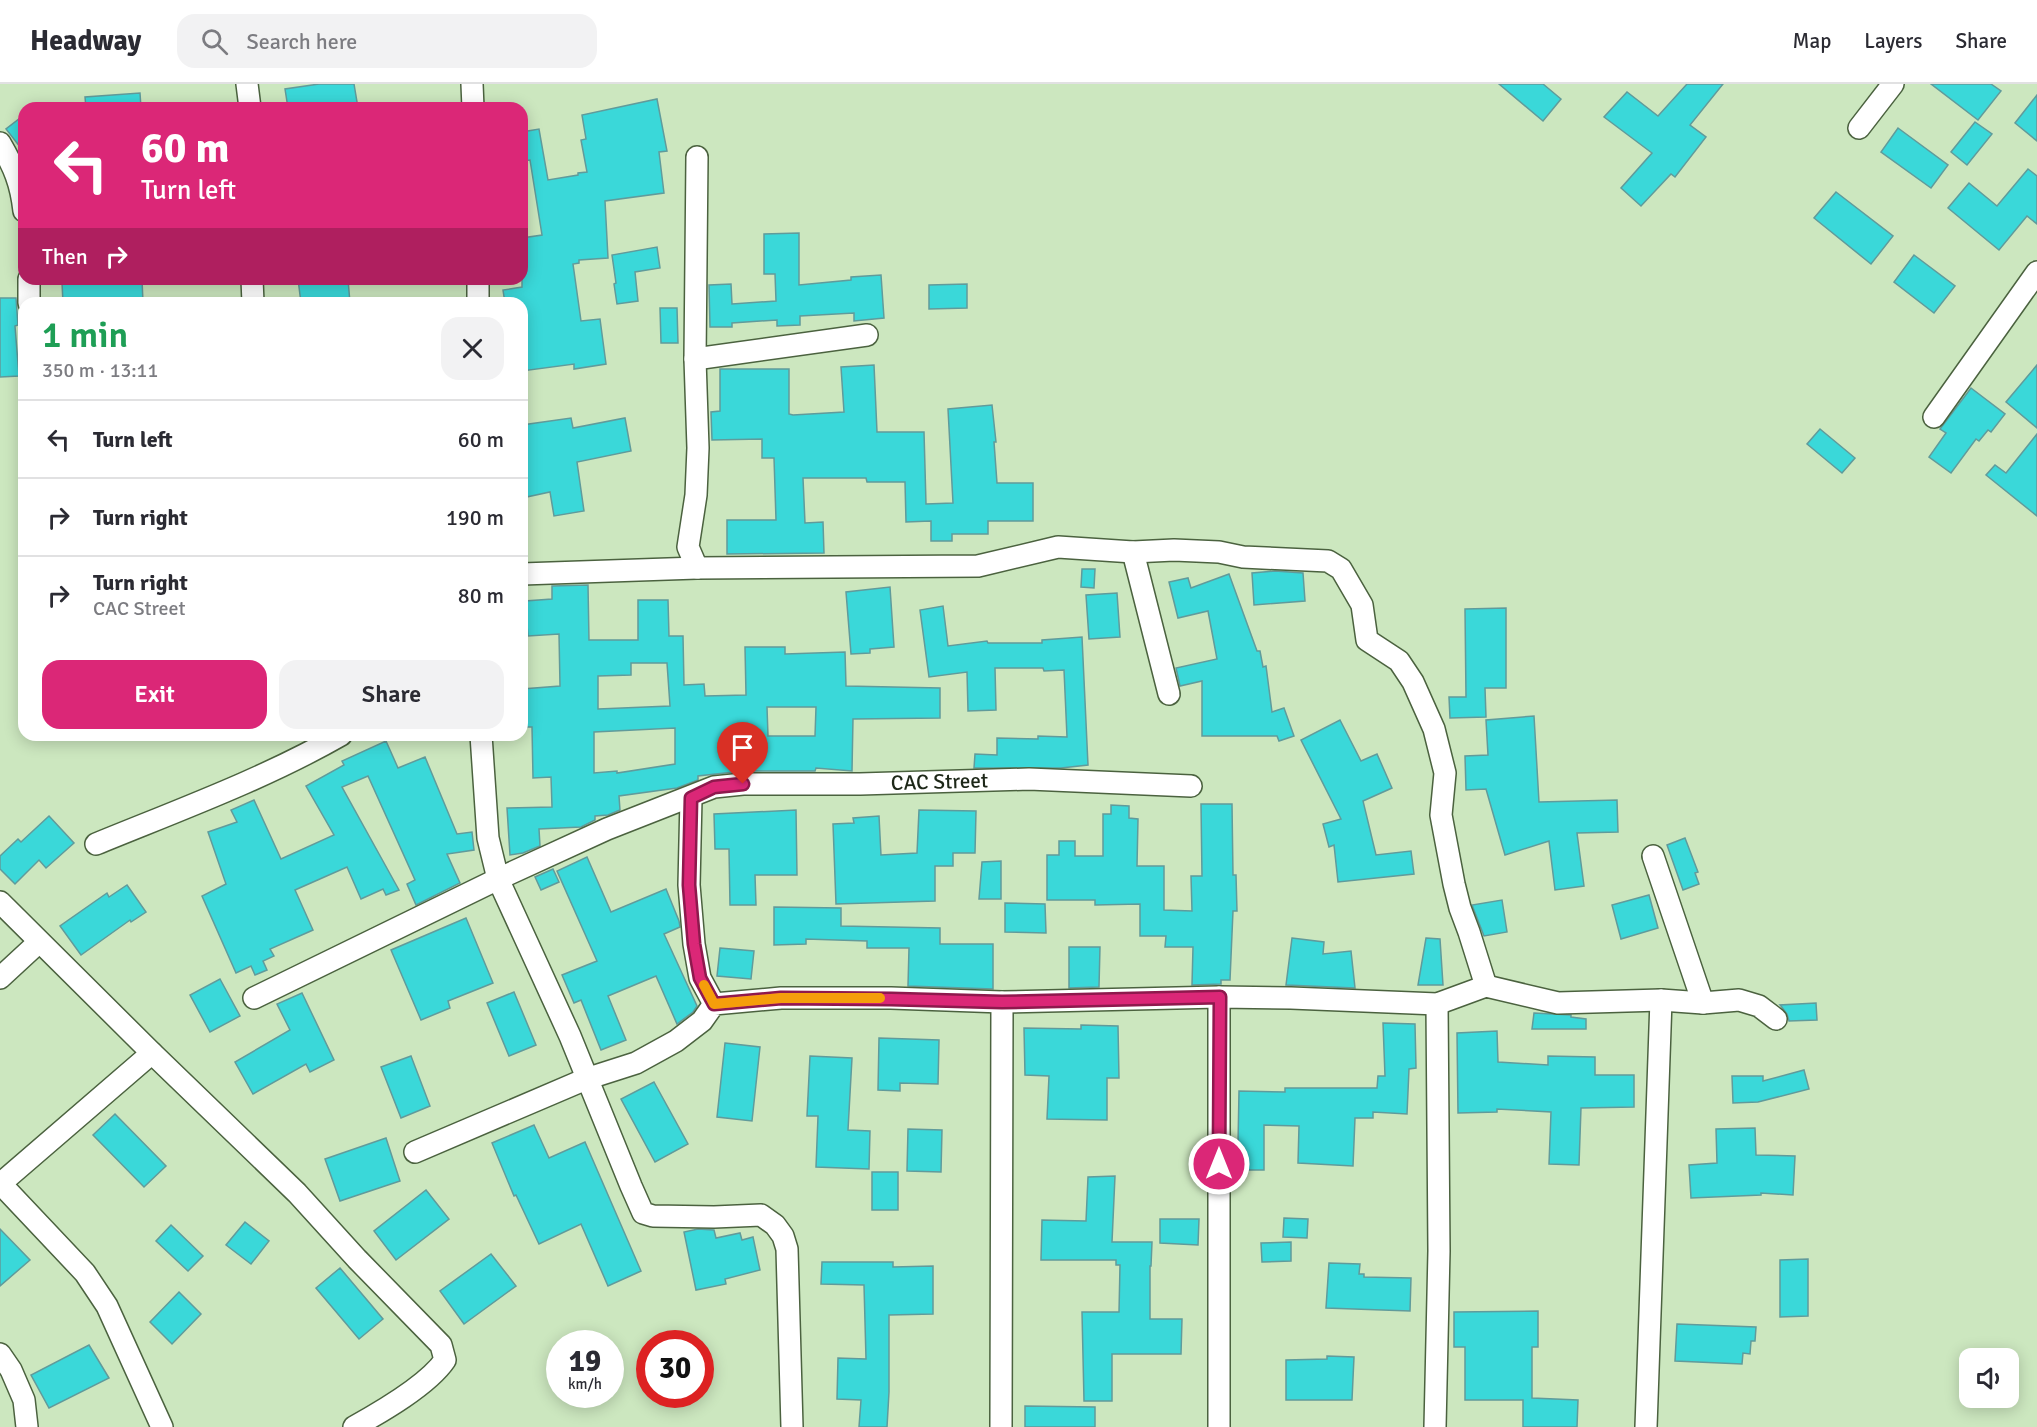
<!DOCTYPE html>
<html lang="en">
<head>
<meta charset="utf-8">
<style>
  :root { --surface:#fff; --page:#f2f2f3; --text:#2b2b33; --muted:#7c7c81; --line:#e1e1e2; --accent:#db2777 }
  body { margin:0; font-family:Signika,sans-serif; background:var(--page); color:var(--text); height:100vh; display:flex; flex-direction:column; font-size:22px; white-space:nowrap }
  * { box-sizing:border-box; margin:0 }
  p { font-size:20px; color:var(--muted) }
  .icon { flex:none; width:33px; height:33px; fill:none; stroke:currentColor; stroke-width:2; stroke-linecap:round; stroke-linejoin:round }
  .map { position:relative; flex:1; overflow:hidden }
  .sheet { position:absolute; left:18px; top:213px; width:510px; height:444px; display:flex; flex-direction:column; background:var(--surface); border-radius:18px; box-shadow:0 3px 15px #0003 }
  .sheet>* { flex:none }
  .top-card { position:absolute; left:18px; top:18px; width:510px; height:183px; border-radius:18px; box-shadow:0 3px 15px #0003; background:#db2777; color:#fff; overflow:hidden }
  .tools { position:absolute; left:1959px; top:1264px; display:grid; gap:12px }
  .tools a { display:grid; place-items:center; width:60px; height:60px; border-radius:12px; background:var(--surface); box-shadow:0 3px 15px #0003; font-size:30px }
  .speed { position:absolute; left:546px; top:1246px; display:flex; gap:12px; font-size:30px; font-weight:700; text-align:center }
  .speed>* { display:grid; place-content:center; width:78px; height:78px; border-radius:50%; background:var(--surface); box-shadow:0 3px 15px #0003; line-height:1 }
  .speed small { font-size:15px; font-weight:400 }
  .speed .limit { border:9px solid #d22; background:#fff; color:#111 }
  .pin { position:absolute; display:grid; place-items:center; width:51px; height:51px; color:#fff; margin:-62px -26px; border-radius:50% 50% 50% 0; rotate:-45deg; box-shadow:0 0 6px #0007 }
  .pin .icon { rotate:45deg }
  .me { position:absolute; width:66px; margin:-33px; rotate:0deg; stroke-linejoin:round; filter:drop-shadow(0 0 4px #0008) }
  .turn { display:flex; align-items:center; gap:21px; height:126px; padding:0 24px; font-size:27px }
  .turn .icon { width:78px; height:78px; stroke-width:2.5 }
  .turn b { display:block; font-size:42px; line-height:51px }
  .then { display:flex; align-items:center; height:57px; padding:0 24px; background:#0003; gap:12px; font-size:22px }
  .round { display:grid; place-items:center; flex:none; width:63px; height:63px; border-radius:18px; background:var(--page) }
  .headline { display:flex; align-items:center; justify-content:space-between; height:102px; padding:0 24px }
  h1 { font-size:36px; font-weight:600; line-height:45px; color:#1e9e55 }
  .primary-button { display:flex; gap:12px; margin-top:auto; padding:12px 24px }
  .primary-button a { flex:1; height:69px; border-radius:18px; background:var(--accent); color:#fff; font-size:24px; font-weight:600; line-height:69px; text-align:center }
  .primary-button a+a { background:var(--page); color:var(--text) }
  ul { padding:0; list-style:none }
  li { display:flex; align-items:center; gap:18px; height:78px; padding:0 24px; border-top:2px solid var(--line) }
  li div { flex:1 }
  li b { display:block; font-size:22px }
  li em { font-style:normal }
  header { display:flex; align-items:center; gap:36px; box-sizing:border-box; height:84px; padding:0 30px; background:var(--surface); border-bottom:2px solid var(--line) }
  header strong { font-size:28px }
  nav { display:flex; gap:33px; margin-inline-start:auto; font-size:21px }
  .search { width:420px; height:54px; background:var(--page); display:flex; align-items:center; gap:15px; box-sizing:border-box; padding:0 21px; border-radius:18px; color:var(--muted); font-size:22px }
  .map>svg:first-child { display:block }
  .building { fill:#3ad8d9; stroke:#609b9b; stroke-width:1.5; fill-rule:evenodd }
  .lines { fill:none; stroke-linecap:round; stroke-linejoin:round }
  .minor-casing { stroke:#4b623f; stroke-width:24 }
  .minor { stroke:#fff; stroke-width:21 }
  .route-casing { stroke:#8e194d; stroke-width:15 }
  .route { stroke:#db2777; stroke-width:10 }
  .slow { stroke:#f59e0b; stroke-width:10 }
  .labels { text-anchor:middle; stroke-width:4.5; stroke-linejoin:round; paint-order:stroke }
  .street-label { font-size:21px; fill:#1d2718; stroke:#cce7bf }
</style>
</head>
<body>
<header>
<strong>Headway</strong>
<div class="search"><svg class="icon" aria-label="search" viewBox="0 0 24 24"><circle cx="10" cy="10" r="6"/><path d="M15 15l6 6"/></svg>Search here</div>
<nav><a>Map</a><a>Layers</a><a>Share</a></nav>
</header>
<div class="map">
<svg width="2037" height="1343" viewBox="0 0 2037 1343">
  <rect width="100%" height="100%" fill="#cce7bf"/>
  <g class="building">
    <path d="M319 0H354L358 24H288L285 5Z"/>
    <path d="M1499 0H1543L1561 15 1543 37Z"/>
    <path d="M1687 0H1723L1690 41 1706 53 1675 93 1671 90 1641 122 1621 104 1652 69 1604 33 1627 8 1658 32Z"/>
    <path d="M1931 0H1991L2001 7 1978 36Z"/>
    <path d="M140 9 141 24H86L85 13Z"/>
    <path d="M2037 11V57L2015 39Z"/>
    <path d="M657 15 667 67 659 68 664 109 605 117 608 174 579 176V179L573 180 581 237 600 235 606 280 574 285V280L522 287V219H505L503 206 522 203V154L542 151 530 76 522 77V48L539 45 548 96 578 91V89L587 88 581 56 586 55 582 31Z"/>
    <path d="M24 31V68L6 45Z"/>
    <path d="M1975 38 1992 50 1967 81 1951 68Z"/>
    <path d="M1898 44 1948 81 1931 104 1881 68Z"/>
    <path d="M2028 85 2037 92V140L2027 132 1999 166 1948 124 1969 99 1997 122Z"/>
    <path d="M1836 108 1893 152 1871 180 1814 134Z"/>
    <path d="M799 149V201L851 196V193L881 191 884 234 854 237V229L800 232V241L777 242V236L732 239V243H710L709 201 731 200 732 220 776 217 775 190H764V150Z"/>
    <path d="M657 163 660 184 635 188 638 217 617 220 614 200 616 199 612 171Z"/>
    <path d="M1914 171 1955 202 1934 229 1894 198Z"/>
    <path d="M105 195H142L143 219H63L62 199Z"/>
    <path d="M298 195H348L350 219H301Z"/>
    <path d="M967 200V224L929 225V201Z"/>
    <path d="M0 214H16L18 241 15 242 19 292 0 293Z"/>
    <path d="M660 224H677L678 259H661Z"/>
    <path d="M874 281 877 348H924L926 420 953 419 948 325 992 321 996 358H994L997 399H1033V437H988V450H952V457H931V437L906 438 905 398H867L866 394H803L805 439 823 438 824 469 727 470V436H776L774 374H762V355L712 356 711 328 720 327V285H789V330L793 331 844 328 841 283Z"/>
    <path d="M2037 281V344L2006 318Z"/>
    <path d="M1971 304 2005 330 1991 348 1988 346 1979 357 1976 355 1951 389 1929 373 1946 349 1940 345Z"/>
    <path d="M571 334 573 344 625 334 631 367 577 378 584 427 554 432 550 408 522 414V393L526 392 522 364V341Z"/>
    <path d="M1820 345 1855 374 1842 389 1807 360Z"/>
    <path d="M2037 350V432L1986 391 1995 381 2006 389Z"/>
    <path d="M1082 485H1095L1094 504 1081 503Z"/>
    <path d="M1275 487 1303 489 1305 517 1254 521 1252 489Z"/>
    <path d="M1229 490 1257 567H1260L1263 583 1266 582 1272 628 1284 624 1294 652 1279 657 1277 652H1202V597L1180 602 1176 584 1217 575 1208 527 1178 534 1169 498 1188 494 1191 504Z"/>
    <path d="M588 501 589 556H638V516H668L669 552H683L684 601 704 600 705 612 746 611 745 563H785V570L845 568 846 602 940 604V634L853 635 852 687 816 684 815 687H743L698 692V696L677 704 619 712 620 726 608 731 595 732V736L581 743 539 745 540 762 523 769 510 771 507 724 552 723 551 693 533 694 532 643H522V605L560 602 559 550 528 552 525 517 552 515V502ZM631 579H667L670 622 598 625V592L631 591ZM767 623H816L815 652H768ZM675 644V680L617 689V687L594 689V648Z"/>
    <path d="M890 503 894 563 870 565V569L851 570 846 508Z"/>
    <path d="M1117 509 1120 553 1089 555 1086 511Z"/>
    <path d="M943 522 948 562 987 557 988 559H1042V556L1082 553 1088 681 1061 684H974L975 670 997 671V654L1038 655V652L1067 653 1064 586 1044 587 1043 584H995L996 626 968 627 967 588 929 593 920 526Z"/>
    <path d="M1506 524V604H1485L1486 633 1450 634 1449 613H1466L1465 525Z"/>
    <path d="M1534 632 1539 718 1617 716 1618 748 1577 749 1584 802 1555 806 1549 757 1505 771 1486 705 1466 706 1465 672 1488 671 1486 636Z"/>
    <path d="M1340 636 1361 677 1377 670 1392 704 1363 717 1376 771 1411 767 1414 790 1338 798 1334 761 1329 763 1323 740 1341 735 1301 656Z"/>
    <path d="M386 657 398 684 425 673 457 750 472 748 474 766 447 770 460 799 416 821 407 800 415 796 368 692 342 703 399 806 386 811 383 805 361 815 347 783 295 806 313 846 270 865 274 872 263 877 267 886 255 891 251 882 236 889 202 812 226 800 208 748 237 738 231 726 254 716 281 775 334 751 306 702 344 681 342 677Z"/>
    <path d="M1201 720H1232L1233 791H1236L1237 827H1233L1230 896H1221V900L1192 901 1193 863H1165L1166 852H1140V820L1095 821V816H1047V771H1059V757H1075V772H1103V730H1111V721L1129 722V734L1138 735 1137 782H1164V826L1192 827 1191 792H1202Z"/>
    <path d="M796 726 797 791H755L756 821H730L729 765H715L714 730Z"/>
    <path d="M919 726 976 727 975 769H953V782H935V817L836 820 833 740 854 739 853 734 879 732 881 771 917 769Z"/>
    <path d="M49 732 74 759 46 784 39 776 15 800 0 785V772L18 755 21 758Z"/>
    <path d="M1685 754 1698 788 1695 789 1699 800 1683 806 1667 761Z"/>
    <path d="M587 773 611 828 666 805 679 837 680 843 664 850 697 922 693 928 677 940 656 892 608 912 626 956 601 966 581 916 574 919 562 891 597 877 557 787Z"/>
    <path d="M1001 777V815H979L982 778Z"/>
    <path d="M553 785 559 798 541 806 535 793Z"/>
    <path d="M127 801 146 828 131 838 130 836 81 871 60 842 107 809 109 813Z"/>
    <path d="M1649 811 1658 844 1621 855 1612 821Z"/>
    <path d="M1502 816 1507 848 1484 852 1472 821Z"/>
    <path d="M1005 819 1045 820 1046 849 1005 848Z"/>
    <path d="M774 823 841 824V842L940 844V860H993V905L908 902 909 864H867V857L806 855V860L774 861Z"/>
    <path d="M466 834 493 899 448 917 450 924 421 936 391 866Z"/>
    <path d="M1292 854 1324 858 1323 870 1351 867 1355 904 1286 901Z"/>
    <path d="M1426 854 1440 855 1443 901H1418Z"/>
    <path d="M1069 863H1100L1099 903 1069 904Z"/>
    <path d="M720 864 754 867 751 895 717 892Z"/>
    <path d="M220 895 240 932 210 948 190 911Z"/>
    <path d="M514 908 536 961 509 972 487 919Z"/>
    <path d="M302 909 334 976 310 988 306 980 253 1010 235 978 290 946 277 920Z"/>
    <path d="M1816 919 1817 936 1789 937 1787 930 1781 922 1780 921Z"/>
    <path d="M1534 929 1571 931V933L1586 935V945H1532Z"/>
    <path d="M1383 939 1415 940 1416 984 1409 985 1407 1030 1373 1028V1034H1355L1353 1082 1298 1079 1299 1042 1264 1041V1086H1235V1060H1238L1239 1007 1285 1008V1004H1377L1378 992H1385Z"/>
    <path d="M1081 941 1118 942 1119 994H1107V1036L1047 1035 1049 992 1025 991 1024 944 1081 945Z"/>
    <path d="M1497 947 1498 978 1548 981V972L1595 973V991H1634V1023L1581 1024 1579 1081 1549 1080 1551 1028 1497 1025V1028L1458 1029 1457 949Z"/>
    <path d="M879 954 939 956 938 1000 900 999V1007L878 1006Z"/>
    <path d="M725 959 760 963 752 1037 717 1033Z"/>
    <path d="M411 972 430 1022 401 1034 381 983Z"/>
    <path d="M810 972 852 974 848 1046 870 1047 869 1085 816 1083 818 1032H807Z"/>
    <path d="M1804 986 1809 1005 1758 1018 1733 1019 1732 992H1763V997Z"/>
    <path d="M654 998 688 1060 655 1078 621 1015Z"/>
    <path d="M115 1030 166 1082 144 1103 93 1051Z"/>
    <path d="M534 1041 549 1074 585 1058 641 1187 608 1202 581 1140 539 1160 516 1111 514 1112 492 1059Z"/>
    <path d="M1755 1044 1756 1071 1795 1072 1793 1111 1761 1109V1111L1691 1114 1689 1081 1717 1079 1716 1045Z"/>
    <path d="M908 1045 942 1046 941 1088 907 1087Z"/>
    <path d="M386 1054 400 1097 340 1117 325 1075Z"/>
    <rect x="872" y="1088" width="26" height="38"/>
    <path d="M1115 1092 1112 1158H1152L1151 1182H1150V1235H1182L1181 1270H1112V1317H1084L1082 1228H1119L1120 1181H1116V1176H1041L1042 1136 1086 1137 1088 1093Z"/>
    <path d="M426 1106 449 1135 396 1176 374 1147Z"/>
    <path d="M1284 1134 1308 1135 1307 1154 1283 1153Z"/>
    <path d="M1160 1135H1199L1198 1161 1160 1159Z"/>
    <path d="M245 1138 269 1157 251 1180 226 1161Z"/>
    <path d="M171 1141 203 1172 188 1187 156 1157Z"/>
    <path d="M0 1145 30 1176 0 1202Z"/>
    <path d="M698 1145 714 1146 716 1154 740 1149 742 1156 753 1153 760 1186 725 1195 726 1200 696 1206 684 1148Z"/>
    <path d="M1291 1158V1177L1262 1178 1261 1159Z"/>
    <path d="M491 1170 516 1202 464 1240 440 1207Z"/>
    <path d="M1808 1175V1232L1780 1233V1176Z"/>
    <path d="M822 1178H893V1183L933 1182V1230L889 1231V1308L887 1343H859L861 1316 837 1315 838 1274 866 1275 864 1201 821 1200Z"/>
    <path d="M1329 1179 1360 1180 1359 1190H1364V1193L1411 1194 1410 1227 1326 1224Z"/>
    <path d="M340 1184 383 1235 359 1255 316 1204Z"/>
    <path d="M179 1208 201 1230 172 1260 150 1238Z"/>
    <path d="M1538 1227V1263H1532V1314L1578 1316 1577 1343H1523V1316H1465V1263H1454V1228Z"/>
    <path d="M1677 1240 1756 1243 1755 1257H1751L1750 1270 1743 1269 1742 1280 1675 1277Z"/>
    <path d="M89 1261 109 1294 49 1324 31 1291Z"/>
    <path d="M1327 1272 1354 1273 1352 1316H1286V1276L1327 1275Z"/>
    <path d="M1025 1322 1095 1323V1343H1025Z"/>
  </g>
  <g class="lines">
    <g class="minor-casing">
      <g id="minor">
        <path d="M247 0 250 24"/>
        <path d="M472 0 473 24"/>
        <path d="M1859 44 1893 0"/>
        <path d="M0 59C14 83 21 99 24 127"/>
        <path d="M29 195V219"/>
        <path d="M252 195 253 219"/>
        <path d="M478 195V219"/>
        <path d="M695 275 867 251"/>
        <path d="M1934 333 2037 188"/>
        <path d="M1133 468 1169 610"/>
        <path d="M697 484 688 463 696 411 698 364 695 275 697 73"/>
        <path d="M522 490 697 484 978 482 1058 463 1133 468 1174 466 1219 468 1243 473 1328 477 1341 485 1362 521 1367 556 1399 577 1413 598 1434 645 1445 689 1441 731 1454 800 1460 824 1469 848 1486 902"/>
        <path d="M481 651 488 754 498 795 570 952 631 1102 643 1129 653 1132 714 1133 761 1131 775 1141 783 1152 787 1165 792 1343"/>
        <path d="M691 714 689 801 694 860 700 894 714 920"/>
        <path d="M96 760C179 726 264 695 341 651"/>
        <path d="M1653 772 1703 919"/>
        <path d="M0 818 152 969 297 1109 357 1175 441 1261 445 1276C428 1301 381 1328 354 1343"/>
        <path d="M0 894 39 858"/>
        <path id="s1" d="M254 914 498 795 607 745 714 703 743 700H860L1029 695 1191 702"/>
        <path d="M415 1068 586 995 636 979 676 957 702 937 714 920 781 914H891L1002 918 1219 913 1291 914 1437 920 1486 902 1558 919 1661 916 1703 919 1739 916 1759 922 1776 935"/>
        <path d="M0 1099 85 1189 107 1222 162 1343"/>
        <path d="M0 1100 152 969"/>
        <path d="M0 1270 11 1286 24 1316 27 1343"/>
        <path d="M1001 1343 1002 918"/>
        <path d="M1219 1343V913"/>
        <path d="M1435 1343 1439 1167 1437 920"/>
        <path d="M1646 1343 1661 916"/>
      </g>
    </g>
    <use href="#minor" class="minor"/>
  </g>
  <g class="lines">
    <g class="route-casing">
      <path id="route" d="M743 700 714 703 691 714 689 801 694 860 700 894 714 920 781 914 891 915 1002 918 1220 913 1219 1080"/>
    </g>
    <use href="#route" class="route"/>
    <path class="slow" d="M704 901 714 920 781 914H880"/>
  </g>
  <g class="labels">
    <g class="street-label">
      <text dy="7" stroke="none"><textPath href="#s1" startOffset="732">CAC Street</textPath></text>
    </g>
  </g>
</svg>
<div class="tools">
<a><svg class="icon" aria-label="sound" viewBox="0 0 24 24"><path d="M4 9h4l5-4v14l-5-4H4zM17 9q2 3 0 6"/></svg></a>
</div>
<div class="speed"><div>19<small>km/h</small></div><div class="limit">30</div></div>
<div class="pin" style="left:743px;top:700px;background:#d93025"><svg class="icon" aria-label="arrive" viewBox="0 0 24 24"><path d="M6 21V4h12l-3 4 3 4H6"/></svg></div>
<svg class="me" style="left:1219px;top:1080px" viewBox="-20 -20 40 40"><circle r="17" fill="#db2777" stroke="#fff" stroke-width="3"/><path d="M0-11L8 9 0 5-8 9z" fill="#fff"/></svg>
<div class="top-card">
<div class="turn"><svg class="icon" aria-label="left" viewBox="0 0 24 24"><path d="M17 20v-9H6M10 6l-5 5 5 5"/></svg><div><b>60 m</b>Turn left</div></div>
<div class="then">Then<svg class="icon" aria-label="right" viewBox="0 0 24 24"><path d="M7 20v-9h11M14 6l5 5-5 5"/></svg></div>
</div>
<section class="sheet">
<div class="headline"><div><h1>1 min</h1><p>350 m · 13:11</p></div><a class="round"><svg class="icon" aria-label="close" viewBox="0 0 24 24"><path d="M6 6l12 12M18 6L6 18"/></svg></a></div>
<ul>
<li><svg class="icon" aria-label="left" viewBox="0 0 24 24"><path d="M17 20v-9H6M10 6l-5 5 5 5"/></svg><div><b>Turn left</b></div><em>60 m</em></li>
<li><svg class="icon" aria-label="right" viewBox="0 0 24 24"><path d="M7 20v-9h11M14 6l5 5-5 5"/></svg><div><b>Turn right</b></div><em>190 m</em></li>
<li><svg class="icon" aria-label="right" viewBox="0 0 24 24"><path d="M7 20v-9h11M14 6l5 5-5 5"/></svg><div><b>Turn right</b><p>CAC Street</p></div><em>80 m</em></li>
</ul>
<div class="primary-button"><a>Exit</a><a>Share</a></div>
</section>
</div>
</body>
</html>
